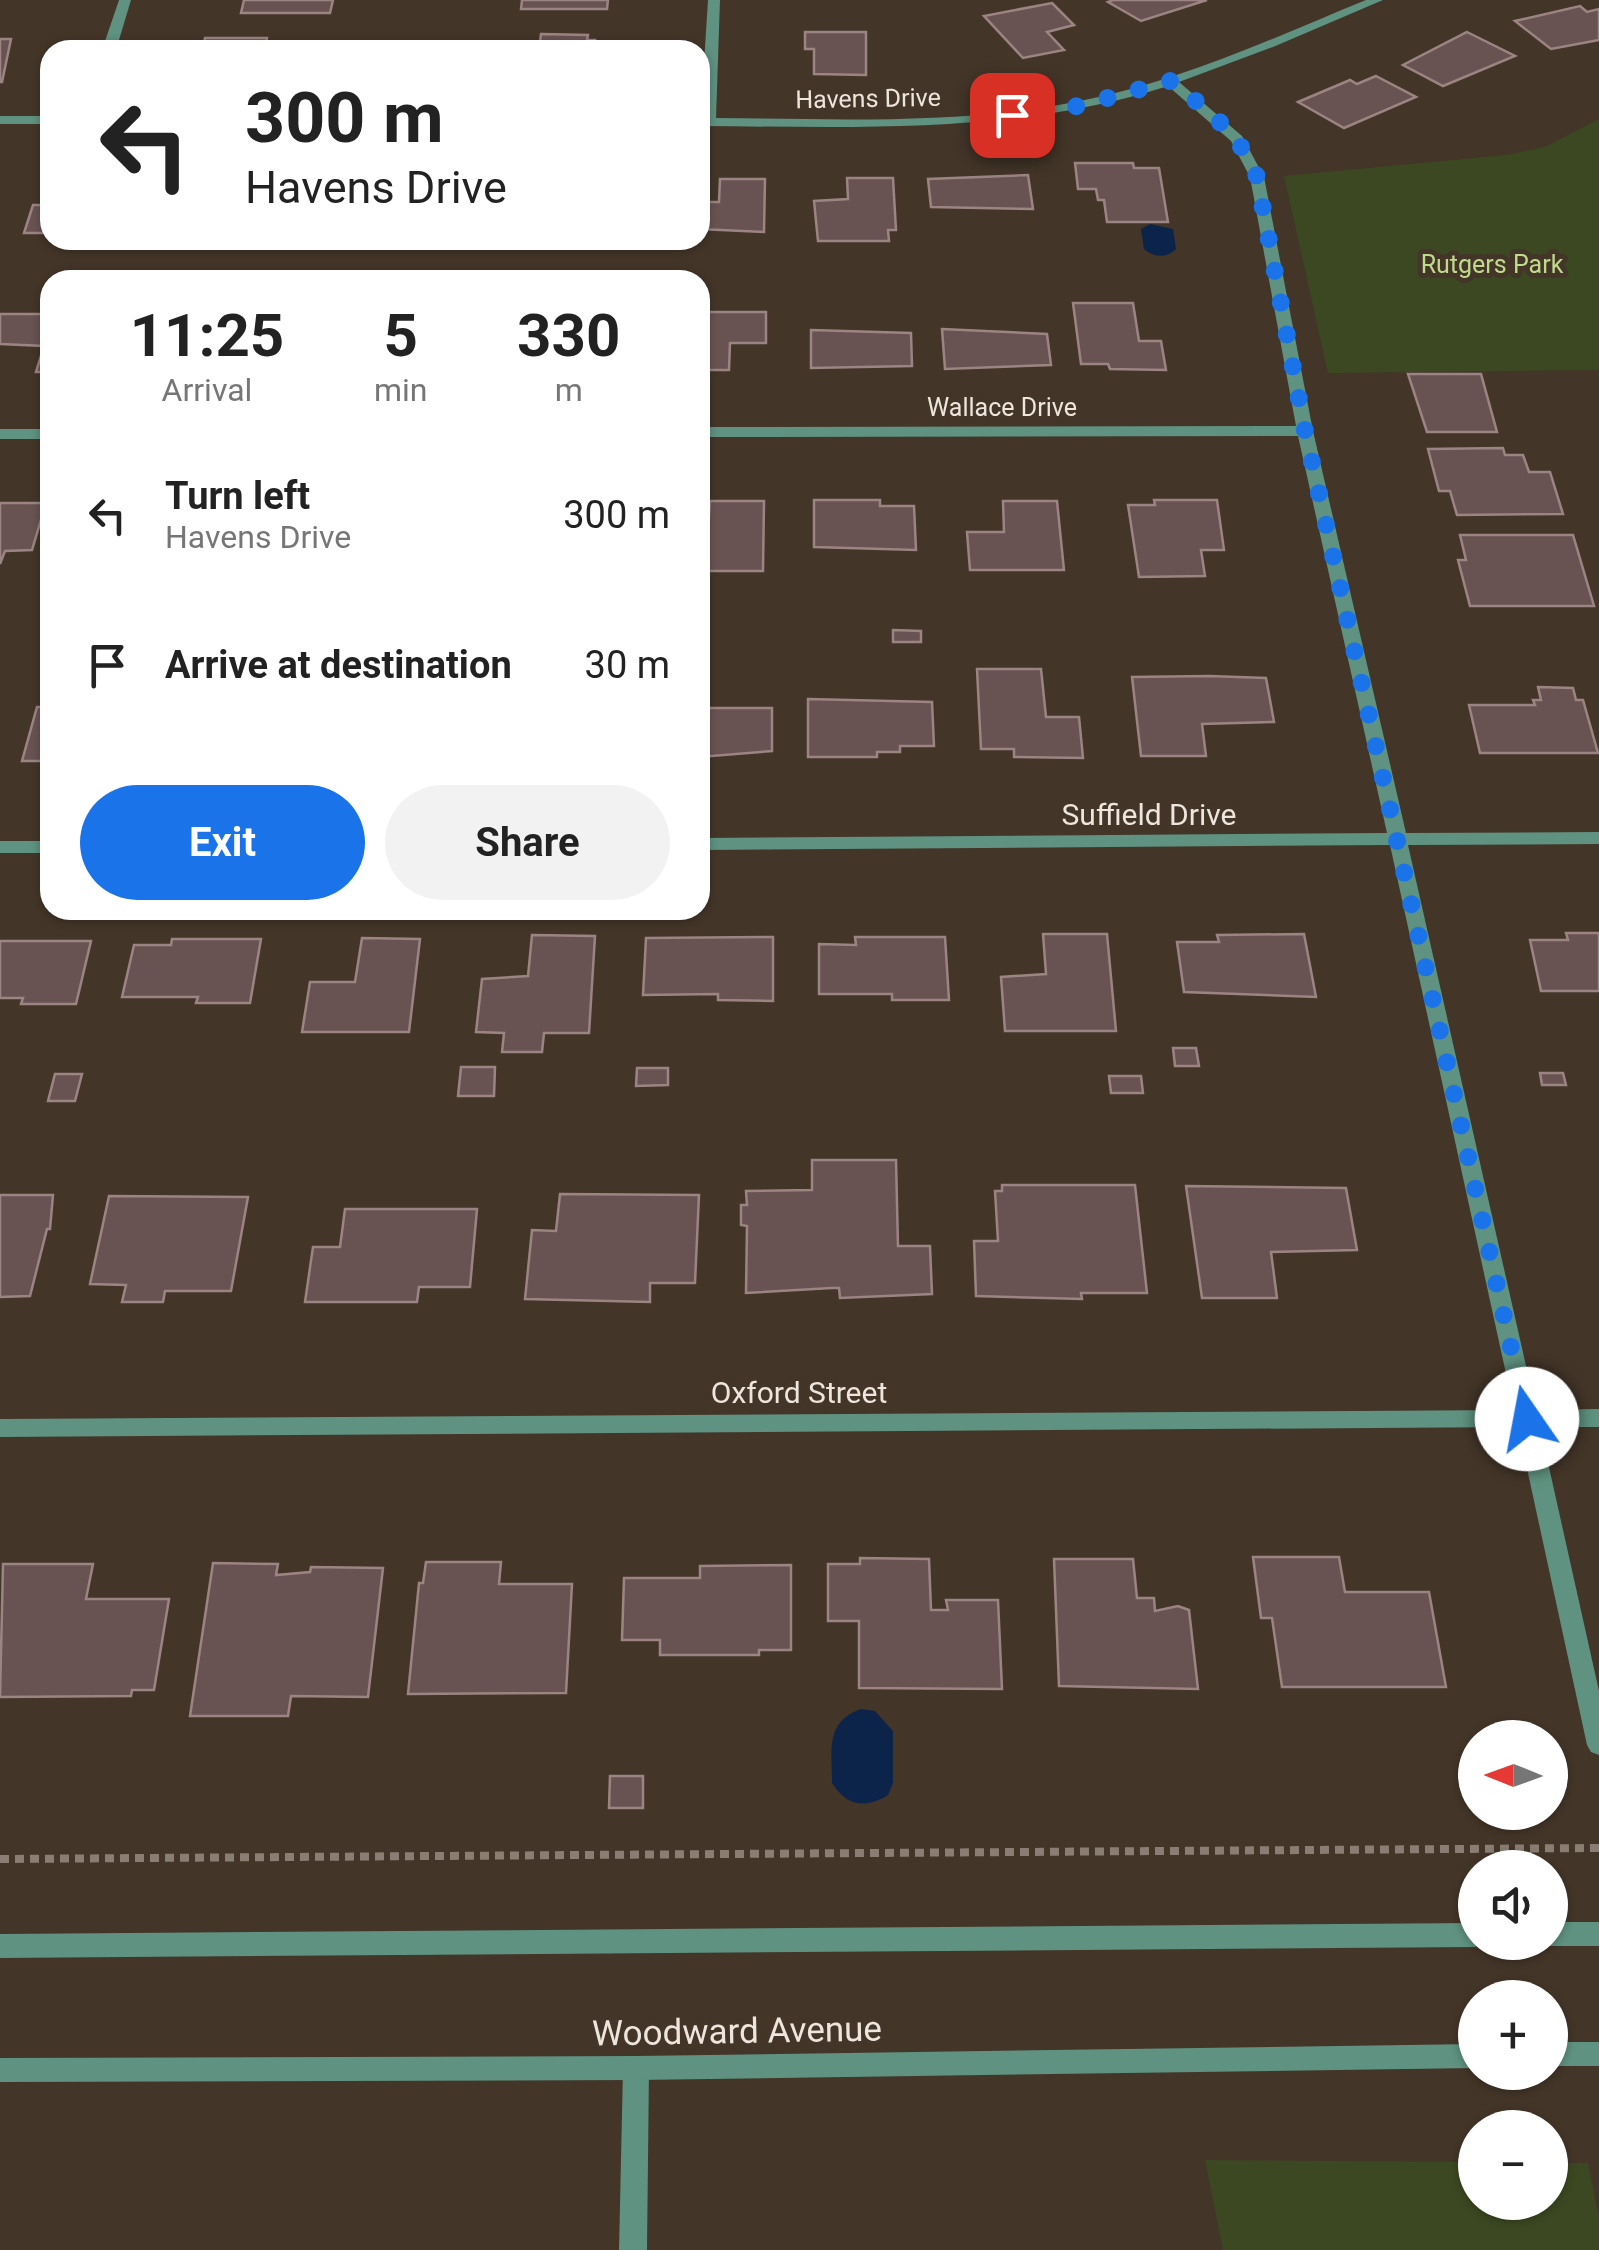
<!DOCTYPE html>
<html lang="en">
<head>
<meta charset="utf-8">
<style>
  :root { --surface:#fff; --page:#f2f2f2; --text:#222; --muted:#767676; --accent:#1a73e8 }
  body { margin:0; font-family:Roboto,sans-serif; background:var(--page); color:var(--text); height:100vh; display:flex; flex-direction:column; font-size:38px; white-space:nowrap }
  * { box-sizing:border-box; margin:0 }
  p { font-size:32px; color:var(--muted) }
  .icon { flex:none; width:55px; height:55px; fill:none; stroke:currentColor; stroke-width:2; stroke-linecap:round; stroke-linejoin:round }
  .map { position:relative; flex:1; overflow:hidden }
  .panel { position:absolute; left:40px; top:270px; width:670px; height:650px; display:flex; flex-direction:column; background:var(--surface); border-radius:30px; box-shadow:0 2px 8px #0004 }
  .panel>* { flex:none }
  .banner { position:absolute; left:40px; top:40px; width:670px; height:210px; border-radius:30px; box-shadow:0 2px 8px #0004; background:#fff; color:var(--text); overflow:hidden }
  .needle { width:65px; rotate:271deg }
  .controls { position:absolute; left:1458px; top:1720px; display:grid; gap:20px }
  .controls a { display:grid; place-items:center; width:110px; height:110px; border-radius:50%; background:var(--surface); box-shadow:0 2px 8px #0004; font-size:50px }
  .pin { position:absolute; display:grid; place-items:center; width:85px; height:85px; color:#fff; margin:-42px; border-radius:20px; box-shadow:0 5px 15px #0006 }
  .me { position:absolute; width:110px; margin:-55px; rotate:348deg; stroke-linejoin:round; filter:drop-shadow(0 0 8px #0008) }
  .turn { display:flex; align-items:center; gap:35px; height:210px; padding:0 40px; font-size:45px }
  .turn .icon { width:130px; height:130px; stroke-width:2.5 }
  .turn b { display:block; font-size:70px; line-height:85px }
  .eta { display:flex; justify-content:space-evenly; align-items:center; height:170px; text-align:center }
  .eta b { font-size:60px; font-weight:700; line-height:70px }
  .cta { display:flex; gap:20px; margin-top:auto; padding:20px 40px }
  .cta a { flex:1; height:115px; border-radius:60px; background:var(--accent); color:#fff; font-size:40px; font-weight:700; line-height:115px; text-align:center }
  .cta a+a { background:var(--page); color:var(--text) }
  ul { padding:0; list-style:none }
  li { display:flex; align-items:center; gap:30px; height:150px; padding:0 40px }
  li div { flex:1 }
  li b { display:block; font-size:38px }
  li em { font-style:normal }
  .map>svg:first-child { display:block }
  .green { fill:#3c4822 }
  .water { fill:#0d244a }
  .building { fill:#695352; stroke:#9c8483; stroke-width:2.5 }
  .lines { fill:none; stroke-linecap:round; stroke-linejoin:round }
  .path { stroke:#8a7e74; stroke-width:8; stroke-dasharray:9 6; stroke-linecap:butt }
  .minor { fill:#5f9280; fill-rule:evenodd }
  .tertiary { fill:#5f9280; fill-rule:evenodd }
  .route { stroke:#1a73e8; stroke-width:18; stroke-dasharray:0 32.4 }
  .labels { text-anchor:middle; stroke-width:10; stroke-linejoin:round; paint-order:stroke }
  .far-street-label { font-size:25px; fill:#eee5dd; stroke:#433528 }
  .far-park-label { font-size:25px; fill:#c0da8c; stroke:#433528 }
  .street-label { font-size:30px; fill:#eee5dd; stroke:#433528 }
  .near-street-label { font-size:35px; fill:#eee5dd; stroke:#433528 }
</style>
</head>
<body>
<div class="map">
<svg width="1599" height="2250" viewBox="0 0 1599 2250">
  <rect width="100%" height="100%" fill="#433528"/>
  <g class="green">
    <path d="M1599 119V370L1328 373 1284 176 1506 155 1545 147Z"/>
    <path d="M1205 2160 1475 2162V2202H1550V2163H1588L1599 2218V2250H1223Z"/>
  </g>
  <g class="water">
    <path d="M1150 224 1173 229 1176 249C1166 259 1153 257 1144 249L1141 229Z"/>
    <path d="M861 1709 875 1711 893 1731V1783L888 1795C866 1809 846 1806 832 1783 832 1749 825 1722 861 1709Z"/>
  </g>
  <g class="building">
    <path d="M244 0H333L330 13H241Z"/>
    <path d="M522 0H608L607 9H521Z"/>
    <path d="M1113 0H1207L1141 21 1108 2Z"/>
    <path d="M1052 3 1074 25 1047 32 1064 50 1023 58 984 16Z"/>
    <path d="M1580 6 1587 12 1599 9V40L1551 49 1515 21Z"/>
    <path d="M805 32H866V75L814 74V49H805Z"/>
    <path d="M1467 32 1515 56 1443 86 1403 65Z"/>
    <path d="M541 34 588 35 587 40H595L594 47 601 50H539Z"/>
    <path d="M205 38H267L265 50H202Z"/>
    <path d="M0 39H11L2 82H0Z"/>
    <path d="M1376 76 1416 97 1344 128 1298 102 1350 80 1357 84Z"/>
    <path d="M1075 163H1133L1134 168H1159L1168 222H1107L1104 200H1098L1096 189H1078Z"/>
    <path d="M1028 175 1033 209 931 207 928 179Z"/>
    <path d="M847 178H893L896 230H888L889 241H818L814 201 848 199Z"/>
    <path d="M720 179H765L764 232 700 229V202H719Z"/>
    <path d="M33 205H50V233H24Z"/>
    <path d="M1073 303H1133L1139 341H1161L1166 370 1110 369 1108 364H1081Z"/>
    <path d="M700 312H766V343H730L729 370H700Z"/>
    <path d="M0 314H50V372H36L44 346 0 344Z"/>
    <path d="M942 329 1047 334 1051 365 945 369Z"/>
    <path d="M811 330 911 333 912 366 811 368Z"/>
    <path d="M1408 374H1481L1497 432H1427Z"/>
    <path d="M1503 448 1505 455H1523L1529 472H1550L1563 514 1457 515 1450 491H1439L1428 449Z"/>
    <path d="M814 500H880V506H914L916 550 814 547Z"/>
    <path d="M1154 500H1217L1224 550H1201L1205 576 1139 577 1128 505H1155Z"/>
    <path d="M710 501H764L763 571H700V533H708Z"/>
    <path d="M1003 501H1057L1064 570H970L967 532H1004Z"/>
    <path d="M0 503H46L32 550 5 551 0 564Z"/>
    <path d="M1460 535H1573L1594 606H1470L1458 560H1466Z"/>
    <path d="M893 630 921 631V642H893Z"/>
    <path d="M977 669H1041L1046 717H1079L1083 758 1014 757V749H981Z"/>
    <path d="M1209 676 1266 678 1274 722 1202 724 1206 756H1141L1132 677Z"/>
    <path d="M1538 687 1573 688 1576 700H1583L1598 753H1480L1469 705H1535L1533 700H1541Z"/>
    <path d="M808 699 932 702 934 746H900V752H877V757H808Z"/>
    <path d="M700 704H707V708H772V751L700 757Z"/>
    <path d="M37 707H50V761H22Z"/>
    <path d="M1566 933H1599V991H1541L1530 940H1568Z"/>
    <path d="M1043 934H1107L1116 1031H1005L1001 977 1046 974Z"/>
    <path d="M1304 934 1316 997 1184 992 1177 942H1219L1217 935Z"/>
    <path d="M532 935 595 936 589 1033H544L542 1052H502L504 1033 476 1032 482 979 528 976Z"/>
    <path d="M773 937V1001L718 1000V994L643 995 646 938Z"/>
    <path d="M855 937H945L949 1000H892V994H819V944L856 945Z"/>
    <path d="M362 938 420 939 409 1032H302L310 982H355Z"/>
    <path d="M172 939H261L250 1003H196L198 997H122L134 945H171Z"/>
    <path d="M0 941H91L76 1004H21L23 998H0Z"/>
    <path d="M1173 1048H1196L1199 1066H1175Z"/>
    <path d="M461 1067H495L494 1096H458Z"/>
    <path d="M637 1068H668V1085L636 1086Z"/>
    <path d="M1540 1073H1563L1566 1085H1542Z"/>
    <path d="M55 1074H82L75 1101H48Z"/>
    <path d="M1109 1076H1141L1143 1093H1111Z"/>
    <path d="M812 1160H896L898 1246H930L932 1294 840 1298 839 1288H832L746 1293 747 1226 741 1225V1205H747L746 1191 812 1190Z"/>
    <path d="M1002 1185H1135L1147 1293H1081L1082 1299 976 1296 974 1241H998L995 1191H1002Z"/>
    <path d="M1186 1186 1346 1188 1357 1250 1271 1252 1277 1298H1202Z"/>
    <path d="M560 1194 699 1195 695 1283H650V1302L525 1299 532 1230 556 1231Z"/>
    <path d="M0 1195H53L50 1229H47L30 1296 0 1297Z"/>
    <path d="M109 1196 248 1197 231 1291H165L163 1302H122L126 1285 90 1284Z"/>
    <path d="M345 1209H477L470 1287H419L417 1302H305L313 1247H340Z"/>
    <path d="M1253 1557H1339L1345 1592H1429L1446 1687H1282L1272 1618H1261Z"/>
    <path d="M860 1558 929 1559 931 1610H948L946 1600H998L1002 1689 859 1688V1621H828V1564H860Z"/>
    <path d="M1054 1559H1133L1137 1598H1154L1155 1611 1178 1606 1189 1610 1198 1689 1059 1686Z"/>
    <path d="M426 1562H501L499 1584H572L566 1693 408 1694 419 1583H423Z"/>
    <path d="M213 1563 278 1564 276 1575 310 1572 311 1567 383 1568 368 1697 291 1696 288 1716H190Z"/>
    <path d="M3 1564H93L86 1599H169L154 1690H132L131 1696 0 1697Z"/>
    <path d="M791 1565V1650H759V1655H660V1640H622L624 1578H700V1566Z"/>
    <path d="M610 1776H643V1808H609Z"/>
  </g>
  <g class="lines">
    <path class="path" d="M0 1859 1599 1848"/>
    <g class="minor">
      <path d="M119 0H131L116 50H102Z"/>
      <path d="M708 0H720L716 118C837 119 960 125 1080 101 1179 82 1273 38 1366 0H1383L1273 47 1179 82 1242 136 1264 177 1313 431 1406 833 1599 832V844L1408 845 1536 1410 1599 1409V1427H1540L1599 1691V1755L1591 1752 1587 1745 1518 1427 0 1437V1419L1514 1410 1390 845 700 850V838L1387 833 1298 436 700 437V427L1296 426 1250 177 1231 141 1168 86C1015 135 858 127 700 126Z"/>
      <rect x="0" y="116" width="50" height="8"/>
      <rect x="0" y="429" width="50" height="10"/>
      <rect x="0" y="841" width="50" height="12"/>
      <path d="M636 2056 645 2059 649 2068 647 2250H619L623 2068 627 2059Z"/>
    </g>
    <g class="tertiary">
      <path d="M1550 1922H1599V1946H1550L1542 1942H1550Z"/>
      <path d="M1475 1923V1942H1484L1475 1947 0 1958V1934Z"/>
      <rect x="1550" y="2042" width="49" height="24"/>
      <path d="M1475 2044V2068L636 2080 0 2082V2058L636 2056Z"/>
    </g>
  </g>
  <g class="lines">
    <path class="route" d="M1012 115 1078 106 1170 81C1205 108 1241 134 1257 177L1305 431 1527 1419"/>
  </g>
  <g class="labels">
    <g class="far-street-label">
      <text transform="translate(868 98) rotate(-1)" y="9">Havens Drive</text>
      <text x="1002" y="416">Wallace Drive</text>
    </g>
    <g class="far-park-label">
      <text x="1492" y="273">Rutgers Park</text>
    </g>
    <g class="street-label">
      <text x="1149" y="825">Suffield Drive</text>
      <text x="799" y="1403">Oxford Street</text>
    </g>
    <g class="near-street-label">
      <text transform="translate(737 2031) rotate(-1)" y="12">Woodward Avenue</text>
    </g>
  </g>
</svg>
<div class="controls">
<a><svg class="needle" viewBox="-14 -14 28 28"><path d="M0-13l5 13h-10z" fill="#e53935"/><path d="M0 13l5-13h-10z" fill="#767676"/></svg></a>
<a><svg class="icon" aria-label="sound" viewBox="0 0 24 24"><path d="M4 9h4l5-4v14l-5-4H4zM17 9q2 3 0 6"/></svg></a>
<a>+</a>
<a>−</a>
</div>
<div class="pin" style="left:1012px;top:115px;background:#d93025"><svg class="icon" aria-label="arrive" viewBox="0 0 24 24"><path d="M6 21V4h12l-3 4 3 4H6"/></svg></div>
<svg class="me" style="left:1527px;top:1419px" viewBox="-20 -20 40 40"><circle r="19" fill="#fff"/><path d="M0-13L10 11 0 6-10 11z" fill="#1a73e8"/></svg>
<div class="banner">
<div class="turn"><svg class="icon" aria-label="left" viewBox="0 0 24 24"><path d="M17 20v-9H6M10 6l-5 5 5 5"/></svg><div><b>300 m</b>Havens Drive</div></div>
</div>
<section class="panel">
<div class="eta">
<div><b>11:25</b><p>Arrival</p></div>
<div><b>5</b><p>min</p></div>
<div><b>330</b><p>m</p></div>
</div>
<ul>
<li><svg class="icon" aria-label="left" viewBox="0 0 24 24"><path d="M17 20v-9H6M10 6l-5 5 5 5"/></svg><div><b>Turn left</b><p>Havens Drive</p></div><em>300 m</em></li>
<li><svg class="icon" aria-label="arrive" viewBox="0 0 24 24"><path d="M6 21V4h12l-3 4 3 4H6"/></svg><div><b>Arrive at destination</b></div><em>30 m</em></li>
</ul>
<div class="cta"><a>Exit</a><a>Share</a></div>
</section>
</div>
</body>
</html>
